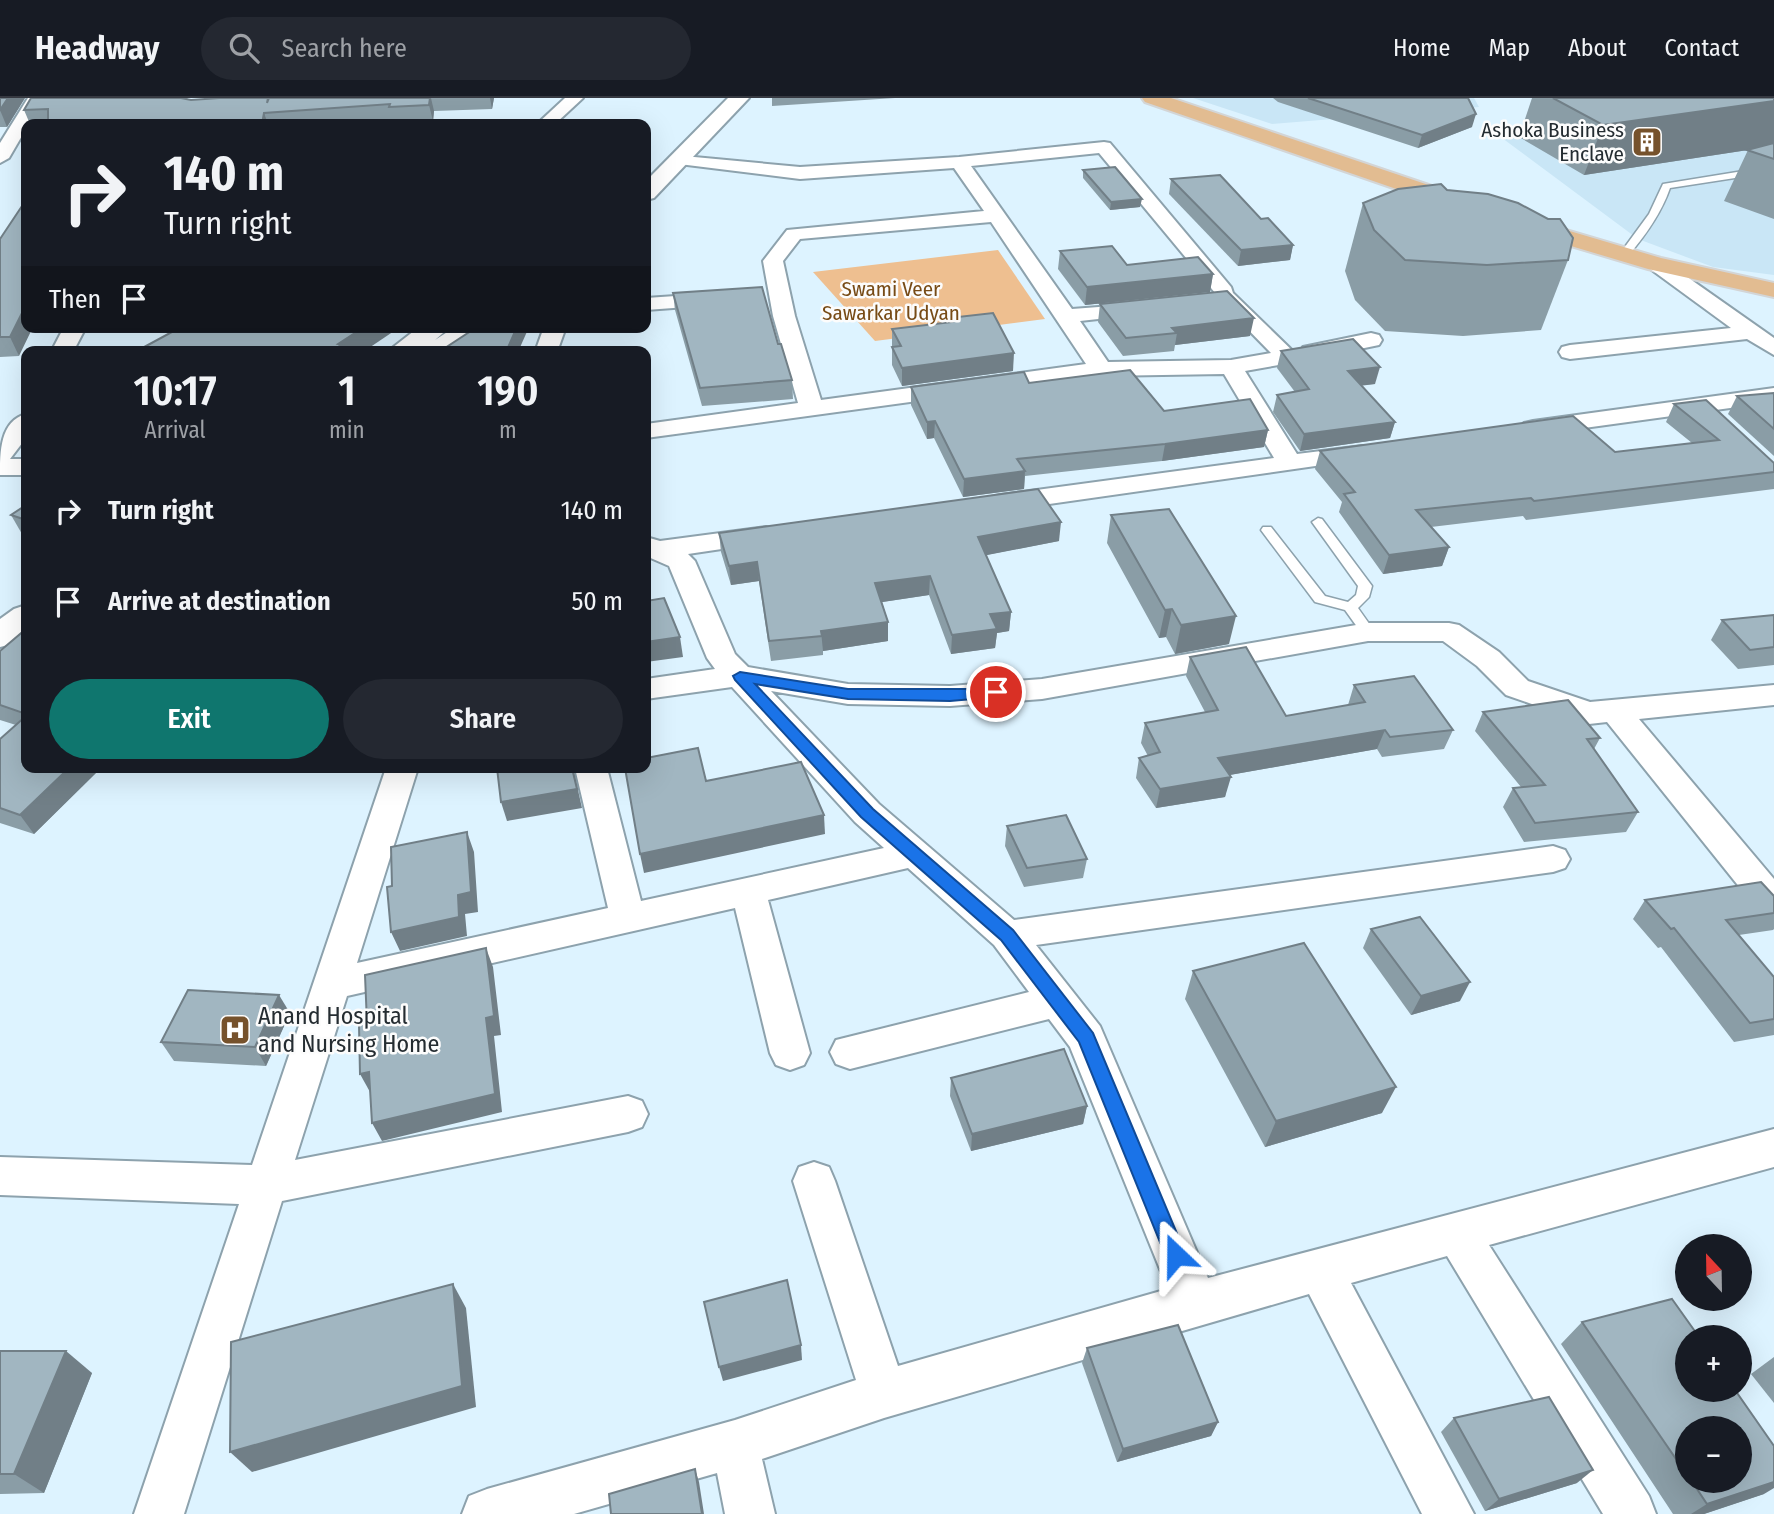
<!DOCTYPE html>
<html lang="en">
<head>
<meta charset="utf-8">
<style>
  :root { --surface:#171b24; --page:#242831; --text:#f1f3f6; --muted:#9ea1a6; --line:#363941; --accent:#0f766e }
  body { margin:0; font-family:"Fira Sans Condensed",sans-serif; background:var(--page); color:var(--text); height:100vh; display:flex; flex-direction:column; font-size:26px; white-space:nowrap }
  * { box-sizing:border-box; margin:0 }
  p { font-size:23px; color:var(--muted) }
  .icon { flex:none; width:38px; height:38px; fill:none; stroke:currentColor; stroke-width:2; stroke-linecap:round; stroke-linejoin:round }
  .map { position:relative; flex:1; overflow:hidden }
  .panel { position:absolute; left:21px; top:248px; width:630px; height:427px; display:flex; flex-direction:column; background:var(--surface); border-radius:14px; box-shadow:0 7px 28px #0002 }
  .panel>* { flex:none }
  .top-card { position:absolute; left:21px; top:21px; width:630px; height:214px; border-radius:14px; box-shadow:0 7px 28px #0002; background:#171b24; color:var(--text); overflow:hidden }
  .needle { width:46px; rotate:338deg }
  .fabs { position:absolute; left:1675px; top:1136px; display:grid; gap:14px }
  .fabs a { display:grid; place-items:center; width:77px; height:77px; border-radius:50%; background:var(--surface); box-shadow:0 7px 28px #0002; font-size:35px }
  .pin { position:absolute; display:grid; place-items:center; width:60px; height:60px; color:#fff; margin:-30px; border:4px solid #fff; border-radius:50%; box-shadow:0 2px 7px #0007 }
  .me { position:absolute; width:77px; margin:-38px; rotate:337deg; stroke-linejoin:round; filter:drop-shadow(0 0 5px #0008) }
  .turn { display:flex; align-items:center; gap:24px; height:147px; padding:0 28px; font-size:32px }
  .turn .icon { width:91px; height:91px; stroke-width:2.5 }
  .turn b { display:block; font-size:49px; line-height:60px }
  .then { display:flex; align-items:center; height:66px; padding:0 28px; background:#0003; gap:14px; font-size:26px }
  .eta { display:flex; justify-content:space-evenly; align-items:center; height:119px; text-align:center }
  .eta b { font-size:42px; font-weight:600; line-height:49px }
  .cta { display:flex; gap:14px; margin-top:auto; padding:14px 28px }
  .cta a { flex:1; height:80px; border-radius:42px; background:var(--accent); color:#fff; font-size:28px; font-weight:600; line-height:80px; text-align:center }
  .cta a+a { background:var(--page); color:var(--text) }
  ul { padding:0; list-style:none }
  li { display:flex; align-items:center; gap:21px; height:91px; padding:0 28px }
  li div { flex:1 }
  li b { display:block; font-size:26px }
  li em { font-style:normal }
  header { display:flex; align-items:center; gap:42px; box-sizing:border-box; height:98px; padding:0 35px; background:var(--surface); border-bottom:2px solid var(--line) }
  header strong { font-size:33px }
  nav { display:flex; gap:38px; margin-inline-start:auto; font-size:24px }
  .search { width:490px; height:63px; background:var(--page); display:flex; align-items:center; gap:18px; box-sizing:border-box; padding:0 24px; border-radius:38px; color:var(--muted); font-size:26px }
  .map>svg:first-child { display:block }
  .built { fill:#c9e6f6 }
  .green { fill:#eebf90 }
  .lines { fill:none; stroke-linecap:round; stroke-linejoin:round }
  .service-casing { stroke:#8da2ad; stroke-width:3 }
  .minor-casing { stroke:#8da2ad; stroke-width:4 }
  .secondary-casing { stroke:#8da2ad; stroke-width:4 }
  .primary-casing { stroke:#d3d5d6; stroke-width:4 }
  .service { fill:#fff; fill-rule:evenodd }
  .minor { fill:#fff; fill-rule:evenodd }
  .secondary { fill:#fff; fill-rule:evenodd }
  .primary { fill:#e2bc91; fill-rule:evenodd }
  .wall { fill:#8a9da6; fill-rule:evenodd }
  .shaded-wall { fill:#717f87 }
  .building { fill:#a1b6c1; stroke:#717f87; stroke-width:2 }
  .route { fill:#1a73e8; stroke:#114b97; stroke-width:2 }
  .labels { text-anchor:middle; stroke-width:5; stroke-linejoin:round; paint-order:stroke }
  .far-poi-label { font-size:21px; fill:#242c31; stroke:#fcfcfc; text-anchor:end }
  .far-park-label { font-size:21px; fill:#774b16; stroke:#fcfcfc }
  .poi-label { font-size:24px; fill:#242c31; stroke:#fcfcfc; text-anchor:start }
</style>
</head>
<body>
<header>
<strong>Headway</strong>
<div class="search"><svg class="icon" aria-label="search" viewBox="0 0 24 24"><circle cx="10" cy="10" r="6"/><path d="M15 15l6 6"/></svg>Search here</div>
<nav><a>Home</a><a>Map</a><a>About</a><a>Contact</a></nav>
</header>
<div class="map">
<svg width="1774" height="1416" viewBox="0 0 1774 1416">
  <rect width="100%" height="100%" fill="#ddf3ff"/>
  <g class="built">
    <path d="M1193 0H1474L1479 9 1272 26Z"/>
    <path d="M1774 0V177L1713 169 1638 141 1498 37Z"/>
  </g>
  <path class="green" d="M998 152 1045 221 875 243 813 174Z"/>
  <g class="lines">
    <g class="service-casing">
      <g id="service">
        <path d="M1774 68V74L1670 90C1661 116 1645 138 1627 159L1619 157 1649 116 1663 86Z"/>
        <path d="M1318 420 1322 421 1372 488 1369 499 1358 510 1375 534 1373 537H1363L1345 512 1315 504 1261 432 1263 429H1271L1325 498 1348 504 1356 497 1358 488 1312 424Z"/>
      </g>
    </g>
    <g class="minor-casing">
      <g id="minor">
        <path d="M28 0H44L9 60 0 65V45Z"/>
        <path d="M565 0H583L555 26H537Z"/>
        <path d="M1104 44 1110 45 1231 189 1233 195 1299 259 1296 264 1245 273 1297 356 1362 348 1371 350 1374 355 1371 360 1000 413 991 411 987 405 991 399 1000 397 1274 360 1224 276 1101 278 646 340V326L798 305 773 218 763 163 787 132 984 113 954 70 800 81 679 66 670 61 673 57 800 69 959 59ZM1099 55 1216 196 1208 202 1211 207 1225 208 1271 255 1231 262 1108 264 1080 223 1144 216 1155 210 1152 205 1072 211 971 68ZM991 124 1086 266 821 302 795 218 783 163 800 141Z"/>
        <path d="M1656 160 1663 162 1774 240V257L1747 241 1570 261 1562 259 1559 254 1562 249 1570 247 1731 230 1649 170 1646 166 1649 162Z"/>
        <path d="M720 195 728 196 731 201 728 206 646 212V200Z"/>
        <path d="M64 229H86L73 254H51Z"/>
        <path d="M544 229H566L557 254H535Z"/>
        <path d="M1371 235 1379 237 1382 242 1379 247 1311 261 1300 254 1303 249Z"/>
        <path d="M1774 290V304L1533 337 1524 335 1521 330 1524 325 1533 323Z"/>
        <path d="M26 316V340L10 361H26V377H0C0 354 0 323 26 316Z"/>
        <path d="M766 429 776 431 779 437 776 443 688 456 695 463 735 556 748 569 848 586 950 588 1042 581 1368 525H1449L1459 527 1499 554 1528 583 1590 604 1774 587V607L1639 621 1774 781V820L1761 816 1607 624 1589 626 1506 597 1477 568 1443 543H1368L1042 601 950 608 848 606 771 593 879 706 1014 822 1553 748 1565 752 1570 761 1565 770 1553 774 1036 847 1100 928 1208 1180 1774 1031V1069L1489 1147 1649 1398 1656 1416H1603L1447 1158 1351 1185 1474 1416H1422L1309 1196 884 1320 762 1361 775 1416H725L717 1375 574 1416H462L469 1398 487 1391 735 1322 856 1282 793 1083 799 1069 814 1064 829 1069 835 1083 898 1268 1168 1191 1070 949 1049 921 850 971 836 966 830 954 836 942 1029 894 994 847 908 770 768 802 810 955 804 967 790 972 776 967 770 955 735 810 347 898 295 1062 628 998 642 1003 648 1016 642 1029 628 1034 282 1103 184 1416H134L239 1106 0 1097V1059L252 1067 386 670H418L357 865 608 810 575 670H607L641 803 884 750 855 724 732 589 646 601V581L715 571 707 560 669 468 646 458V439L660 443Z"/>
      </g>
    </g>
    <g class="secondary-casing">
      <g id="secondary">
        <path d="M728 0H749L654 100 646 102V83Z"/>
        <path d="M419 229H450L435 242 455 229H486L452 254H421L424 249 418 254H387Z"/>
        <path d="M26 507V535L12 546 0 549V521L14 511Z"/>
      </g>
    </g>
    <g class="primary-casing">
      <g id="primary">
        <path d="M1142 0H1171L1473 102 1476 107 1473 112H1457L1145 4Z"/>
        <path d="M1522 119 1661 160 1774 185V199L1648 171 1514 131 1511 126Z"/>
      </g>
    </g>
    <use href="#service" class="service"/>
    <use href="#minor" class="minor"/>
    <use href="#secondary" class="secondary"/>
    <use href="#primary" class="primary"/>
  </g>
  <g class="wall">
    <path d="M0 0H25L7 29H0Z"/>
    <path d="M31 0H188L187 1 191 2 219 0H494L492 11 434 13 433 23 393 25 392 22 332 26H30L24 12Z"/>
    <path d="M772 0H895L772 8Z"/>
    <path d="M1273 0H1468L1472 29 1418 50 1278 4Z"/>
    <path d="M1532 0H1774V121L1724 103 1748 52 1584 77 1519 39Z"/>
    <path d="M1083 72 1140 109 1110 112 1083 80Z"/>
    <path d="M1171 81 1261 121 1293 147 1290 162 1238 168 1169 96Z"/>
    <path d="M1447 92 1568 162 1541 232 1463 238 1385 233 1355 202 1345 173 1363 105Z"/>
    <path d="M0 141 19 258 0 259Z"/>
    <path d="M1060 153 1127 167 1213 176 1210 194 1085 207 1058 171Z"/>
    <path d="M673 195 778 246 792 282 793 301 702 308 675 212Z"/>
    <path d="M1100 206 1250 238 1175 247 1174 253 1123 258 1098 224Z"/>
    <path d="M949 220 1013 273 902 288 892 267V231L949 225Z"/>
    <path d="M1281 253 1375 286 1361 287 1395 324 1390 340 1300 353 1273 314 1277 297 1295 294 1277 270Z"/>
    <path d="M1029 285 1164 313 1268 332 1264 349 1162 363 1025 378 1024 391 963 399 934 340 927 341 911 307V289Z"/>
    <path d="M1774 295V358L1728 316 1737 298Z"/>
    <path d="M1674 306 1774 374V391L1526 422 1523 418 1431 429 1449 449 1442 468 1383 476 1339 414 1342 404 1315 371 1320 353 1615 354 1692 345 1666 324Z"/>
    <path d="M26 407V437L22 436 11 417Z"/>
    <path d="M1111 417 1229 546 1175 556 1166 539 1159 540 1107 445Z"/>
    <path d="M719 435 1059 443 986 457 1011 514 1009 533 997 535 995 550 951 556 929 497 882 504 888 524V543L823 553V557L771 563 759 483 731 487 721 454Z"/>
    <path d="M1774 517V567L1738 571 1711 542 1722 522Z"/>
    <path d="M26 531V670H101L34 736 0 725V641L16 627 0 622V553Z"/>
    <path d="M1190 559 1286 618 1348 607 1354 587 1453 632 1444 651 1382 659 1377 651 1229 677 1225 699 1156 710 1136 680 1139 660 1148 658 1141 645 1145 625 1205 614 1186 578Z"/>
    <path d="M1483 614 1600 640 1594 651 1638 714 1626 734 1524 744 1503 709 1513 690 1521 689 1475 633Z"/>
    <path d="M1007 728 1087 761 1083 780 1024 789 1005 748Z"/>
    <path d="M1774 798V831L1773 832 1739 837 1774 879V937L1734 944 1661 849 1658 850 1633 821 1645 802Z"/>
    <path d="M1371 831 1460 903 1411 917 1363 850Z"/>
    <path d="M1193 873 1382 1015 1265 1049 1185 901Z"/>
    <path d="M290 915 266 968 174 963 161 944Z"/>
    <path d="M951 980 1087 1008 1083 1026 971 1053 950 998Z"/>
    <path d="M1582 1224 1764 1396 1704 1416H1673L1561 1246ZM1687 1330 1740 1382H1687Z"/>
    <path d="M1087 1250 1218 1324 1211 1338 1117 1364 1082 1265Z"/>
    <path d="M0 1253 92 1275 44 1395 0 1396Z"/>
    <path d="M1774 1259V1305L1751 1276Z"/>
    <path d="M1454 1320 1577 1385 1485 1413 1441 1334Z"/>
  </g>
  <g class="shaded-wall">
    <path d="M8 0H25L7 29 0 12Z"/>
    <path d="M430 0H431L434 13 433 23 429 7Z"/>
    <path d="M490 0H494L492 11Z"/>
    <path d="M1774 3V48L1584 77 1603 27Z"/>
    <path d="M264 15 268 26H262Z"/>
    <path d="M1476 16 1472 29 1418 50 1422 37Z"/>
    <path d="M1142 101 1140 109 1110 112 1111 104Z"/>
    <path d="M1293 147 1290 162 1238 168 1241 152Z"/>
    <path d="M1213 176 1210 194 1085 207 1087 189Z"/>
    <path d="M26 207V229H33L19 258 10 239Z"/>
    <path d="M1254 220 1250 238 1175 247 1177 235 1172 230Z"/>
    <path d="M364 229H400L363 254H329L338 246Z"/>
    <path d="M517 229H529L518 254H506Z"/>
    <path d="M1014 255 1013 273 902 288V270Z"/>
    <path d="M1380 269 1375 286 1343 290 1348 273Z"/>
    <path d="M935 323 934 340 927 341V324Z"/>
    <path d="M1395 324 1390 340 1300 353 1304 336Z"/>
    <path d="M1268 332 1264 349 1162 363 1165 346Z"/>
    <path d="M1025 373 1024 391 963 399 964 381Z"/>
    <path d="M1061 424 1059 443 977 459 978 439Z"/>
    <path d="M1449 449 1442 468 1383 476 1389 457Z"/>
    <path d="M757 464 759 483 731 487 729 468Z"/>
    <path d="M930 478 929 497 876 505 875 485Z"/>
    <path d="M1172 511 1166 539 1159 540 1165 512Z"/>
    <path d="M1011 514 1009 533 997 535 995 550 951 556 952 537 990 516Z"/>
    <path d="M1236 518 1229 546 1175 556 1181 527Z"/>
    <path d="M888 524V543L823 553 821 533Z"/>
    <path d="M680 539 683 559 646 564V544Z"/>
    <path d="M1385 632 1377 651 1213 680 1218 660Z"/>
    <path d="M69 670H101L34 736 20 717Z"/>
    <path d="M573 670 582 710 507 723 501 704Z"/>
    <path d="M1231 679 1225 699 1156 710 1160 691Z"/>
    <path d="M824 717 825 736 644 775 640 756Z"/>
    <path d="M467 734 474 754 478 814 465 816 467 838 400 853 391 834Z"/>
    <path d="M486 850 493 869 501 937 494 938 502 1014 382 1043 372 1025 486 920Z"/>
    <path d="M1470 884 1460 903 1411 917 1421 898Z"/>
    <path d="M279 897 290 915 266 968 255 949Z"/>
    <path d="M369 974 370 994 360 976Z"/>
    <path d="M1396 989 1382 1015 1265 1049 1276 1023Z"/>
    <path d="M1087 1008 1083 1026 971 1053 972 1036Z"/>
    <path d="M453 1186 466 1210 476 1309 252 1374 230 1354Z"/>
    <path d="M801 1247 802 1262 723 1283 719 1269Z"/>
    <path d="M66 1253 92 1275 44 1395 14 1376Z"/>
    <path d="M1218 1324 1211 1338 1117 1364 1123 1351Z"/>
    <path d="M695 1371 699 1384 704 1416H702Z"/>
    <path d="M1593 1372 1577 1385 1485 1413 1499 1401Z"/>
    <path d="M1774 1384V1390L1764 1396 1704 1416H1691L1707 1406Z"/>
  </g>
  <g class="building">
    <path d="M0 0H8L0 12Z"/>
    <path d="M31 0H181L191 2 219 0H268L267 5 269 0H430L429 7 389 9 390 6 264 15 262 26H48V11L24 12Z"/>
    <path d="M1308 0H1468L1476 16 1422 37Z"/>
    <path d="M1553 0H1774V3L1603 27Z"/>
    <path d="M1774 45V61L1747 52Z"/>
    <path d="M1115 69 1142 101 1111 104 1083 72Z"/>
    <path d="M1220 77 1261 121 1268 120 1293 147 1241 152 1171 81Z"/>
    <path d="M1441 86 1447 92 1488 96 1518 105 1548 121H1560L1573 140 1568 162 1487 167 1405 162 1374 132 1363 105 1398 91Z"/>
    <path d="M26 102V207L10 239H0V141Z"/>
    <path d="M1112 148 1127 167 1198 159 1213 176 1087 189 1060 153Z"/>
    <path d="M762 189 778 246H781L792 282 700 290 673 195Z"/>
    <path d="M1227 193 1254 220 1172 230 1177 235 1126 240 1100 206Z"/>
    <path d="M993 215 1014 255 902 270 892 249 901 248 892 231 952 224 949 220Z"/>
    <path d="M181 229H364L338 246 342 247 329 254H135Z"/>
    <path d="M477 229H517L506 254H439Z"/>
    <path d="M1353 241 1380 269 1348 273 1395 324 1304 336 1277 297 1309 291 1281 253Z"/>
    <path d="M1130 272 1164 313 1250 301 1268 332 1165 346 1017 361 1025 373 964 381 935 323 927 324 911 289 1024 274 1029 285Z"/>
    <path d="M1774 295V331L1737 298Z"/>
    <path d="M1706 302 1774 365V374L1534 403 1531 400 1416 412 1449 449 1389 457 1344 396 1355 394 1320 353 1573 318 1615 354 1719 342 1674 306Z"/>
    <path d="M1038 391 1061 424 978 439 1011 514 990 516 997 531 952 537 930 478 875 485 888 524 821 533 822 538 769 543 757 464 729 468 719 435Z"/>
    <path d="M26 407V422L11 417Z"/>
    <path d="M1169 411 1236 518 1181 527 1172 511 1165 512 1111 417Z"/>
    <path d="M664 500 680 539 646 544V503Z"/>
    <path d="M1774 517V549L1750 552 1722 522Z"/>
    <path d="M26 531V613L23 615 0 607V553Z"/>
    <path d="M1246 549 1286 618 1365 604 1354 587 1414 578 1453 632 1390 639 1385 632 1218 660 1231 679 1160 691 1139 660 1160 654 1145 625 1218 612 1190 559Z"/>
    <path d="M1568 602 1600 640 1587 641 1638 714 1535 725 1513 690 1545 687 1483 614Z"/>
    <path d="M26 618V670H69L20 717 0 710V641Z"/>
    <path d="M698 650 706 683 801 664 824 717 640 756 625 670H646V660Z"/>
    <path d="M497 670H572L577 691 501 704Z"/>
    <path d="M1066 717 1087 761 1027 770 1007 728Z"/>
    <path d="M467 734 471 794 458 797 459 819 391 834 387 789 392 788 391 749Z"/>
    <path d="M1761 784 1774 798V815L1726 822 1774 879V921L1750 925 1674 830 1671 831 1645 802Z"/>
    <path d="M1420 819 1470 884 1421 898 1371 831Z"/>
    <path d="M1304 845 1396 989 1276 1023 1193 873Z"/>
    <path d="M486 850 494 918 486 920 495 996 372 1025 369 974 360 976 359 927 367 925 365 877Z"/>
    <path d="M188 892 279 897 255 949 161 944Z"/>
    <path d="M1064 951 1087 1008 972 1036 951 980Z"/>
    <path d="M787 1182 801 1247 719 1269 704 1204Z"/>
    <path d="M453 1186 462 1288 230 1354 231 1244Z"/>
    <path d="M1672 1201 1699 1239H1687V1292H1735L1774 1348V1384L1707 1406 1691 1382H1740V1330H1687V1377L1582 1224Z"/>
    <path d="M1178 1227 1218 1324 1123 1351 1087 1250Z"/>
    <path d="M0 1253H66L14 1376H0Z"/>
    <path d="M1549 1299 1593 1372 1499 1401 1454 1320Z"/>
    <path d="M695 1371 702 1416H611L609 1396Z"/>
  </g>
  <path class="route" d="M740 574 848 591H1001V598L996 599 950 603 848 601 755 586 873 711 1013 832 1093 935 1186 1157 1183 1164 1176 1167 1168 1164 1079 944 1001 842 861 719 735 582 733 578Z"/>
  <defs>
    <g id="building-square" transform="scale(1.575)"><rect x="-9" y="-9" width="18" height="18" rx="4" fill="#76522c" stroke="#fcfcfc"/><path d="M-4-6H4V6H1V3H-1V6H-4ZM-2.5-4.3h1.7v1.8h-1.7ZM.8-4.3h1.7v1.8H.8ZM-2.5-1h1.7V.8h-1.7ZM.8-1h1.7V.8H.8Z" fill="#fff"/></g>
    <g id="hospital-square" transform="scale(1.575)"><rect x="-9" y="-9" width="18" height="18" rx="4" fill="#76522c" stroke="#fcfcfc"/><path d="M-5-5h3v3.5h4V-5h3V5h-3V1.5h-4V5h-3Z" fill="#fff"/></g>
  </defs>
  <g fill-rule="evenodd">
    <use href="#building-square" x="1647" y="44"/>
    <use href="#hospital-square" x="235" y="932"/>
  </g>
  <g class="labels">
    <g class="far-poi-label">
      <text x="1624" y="39">Ashoka Business<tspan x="1624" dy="24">Enclave</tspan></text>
    </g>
    <g class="far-park-label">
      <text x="891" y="198">Swami Veer<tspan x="891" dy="24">Sawarkar Udyan</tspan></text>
    </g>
    <g class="poi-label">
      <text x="258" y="926">Anand Hospital<tspan x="258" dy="28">and Nursing Home</tspan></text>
    </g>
  </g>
</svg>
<div class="fabs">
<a><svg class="needle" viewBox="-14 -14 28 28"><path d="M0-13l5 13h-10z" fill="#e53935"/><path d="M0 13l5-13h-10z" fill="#9ea1a6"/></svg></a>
<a>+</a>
<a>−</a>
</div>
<div class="pin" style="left:996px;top:594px;background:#d93025"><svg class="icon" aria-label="arrive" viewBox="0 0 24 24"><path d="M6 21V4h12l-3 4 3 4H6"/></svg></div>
<svg class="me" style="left:1176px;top:1157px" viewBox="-20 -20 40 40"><path d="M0-17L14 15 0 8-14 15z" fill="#1a73e8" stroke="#fff" stroke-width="4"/></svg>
<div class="top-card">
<div class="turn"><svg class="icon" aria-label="right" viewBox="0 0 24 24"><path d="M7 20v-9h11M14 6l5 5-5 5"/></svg><div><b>140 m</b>Turn right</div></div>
<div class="then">Then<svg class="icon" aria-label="arrive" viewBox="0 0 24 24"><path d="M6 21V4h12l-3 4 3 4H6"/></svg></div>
</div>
<section class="panel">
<div class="eta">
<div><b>10:17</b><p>Arrival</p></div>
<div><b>1</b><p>min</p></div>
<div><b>190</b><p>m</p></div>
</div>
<ul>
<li><svg class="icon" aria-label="right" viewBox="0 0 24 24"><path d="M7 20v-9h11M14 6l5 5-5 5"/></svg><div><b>Turn right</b></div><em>140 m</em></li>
<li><svg class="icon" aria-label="arrive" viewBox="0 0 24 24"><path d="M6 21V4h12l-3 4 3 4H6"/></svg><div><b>Arrive at destination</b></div><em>50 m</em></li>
</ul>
<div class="cta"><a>Exit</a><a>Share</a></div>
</section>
</div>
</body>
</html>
